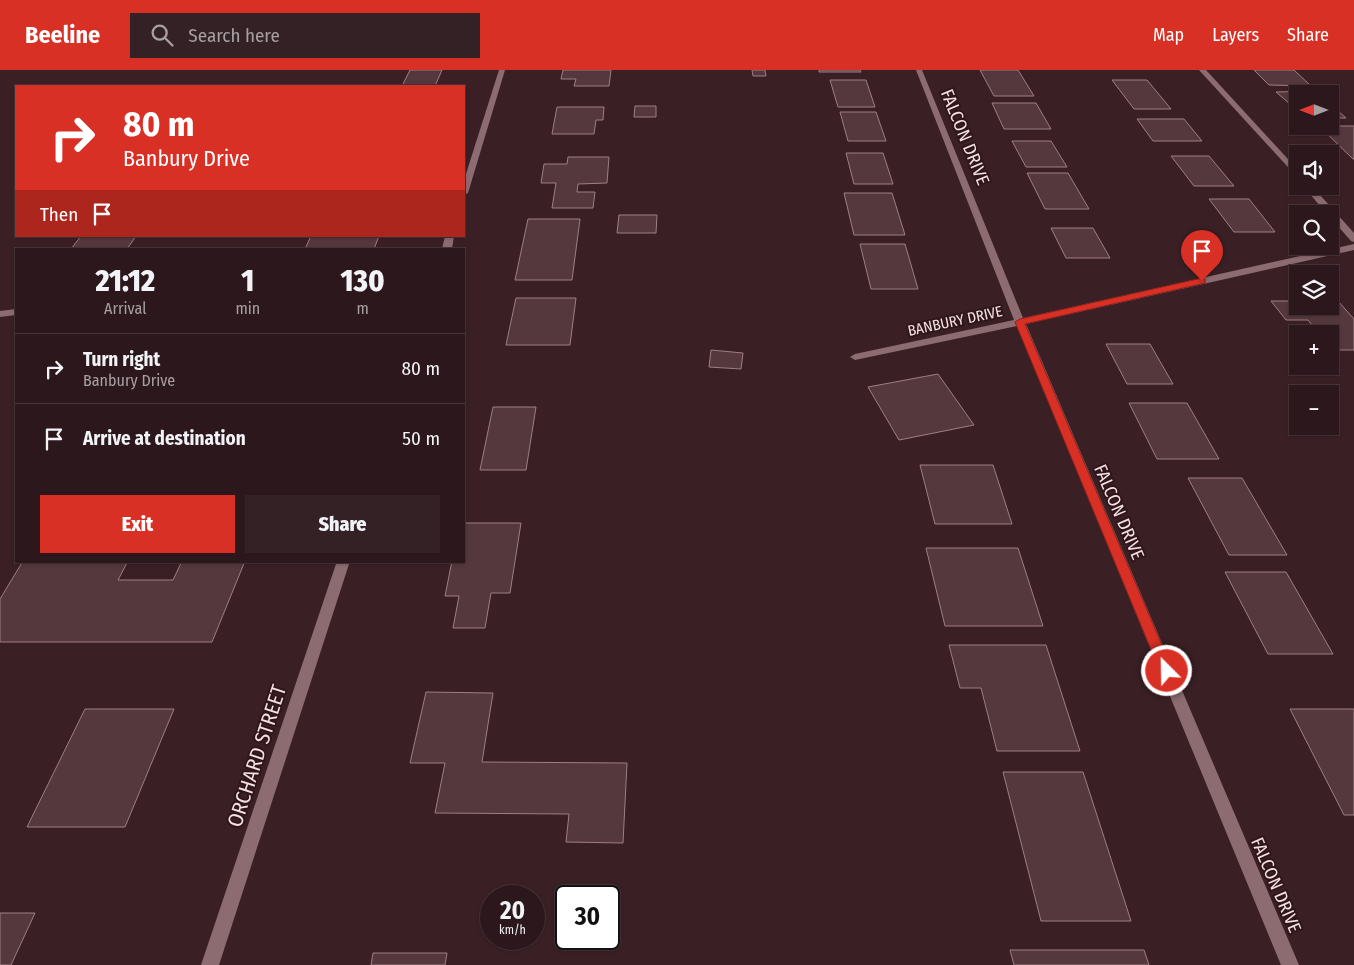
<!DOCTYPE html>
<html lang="en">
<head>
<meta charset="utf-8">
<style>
  :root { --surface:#2c181c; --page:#342125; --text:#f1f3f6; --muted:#a6a0a3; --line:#48373b; --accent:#d93025 }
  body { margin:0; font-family:"Fira Sans Condensed",sans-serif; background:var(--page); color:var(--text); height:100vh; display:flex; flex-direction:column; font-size:19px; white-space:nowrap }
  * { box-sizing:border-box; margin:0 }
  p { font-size:16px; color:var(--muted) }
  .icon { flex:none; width:28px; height:28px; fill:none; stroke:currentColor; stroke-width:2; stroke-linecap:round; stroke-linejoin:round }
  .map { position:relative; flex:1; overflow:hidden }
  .drawer { position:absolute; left:15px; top:178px; width:450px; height:315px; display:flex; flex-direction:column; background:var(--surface); border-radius:0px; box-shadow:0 1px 4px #0004,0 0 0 1px var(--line) }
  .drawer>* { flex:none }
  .top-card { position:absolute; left:15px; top:15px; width:450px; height:152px; border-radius:0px; box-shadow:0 1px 4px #0004,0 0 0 1px var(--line); background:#d93025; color:#fff; overflow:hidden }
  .needle { width:32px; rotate:270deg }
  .buttons { position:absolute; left:1289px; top:15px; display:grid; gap:10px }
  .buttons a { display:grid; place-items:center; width:50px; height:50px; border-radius:0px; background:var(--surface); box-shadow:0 1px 4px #0004,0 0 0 1px var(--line); font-size:25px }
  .speed { position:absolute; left:480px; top:815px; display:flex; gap:10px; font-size:25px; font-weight:700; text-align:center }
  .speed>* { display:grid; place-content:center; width:65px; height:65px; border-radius:50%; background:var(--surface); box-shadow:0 1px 4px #0004,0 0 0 1px var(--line); line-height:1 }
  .speed small { font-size:12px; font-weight:400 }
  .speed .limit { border:2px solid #111; border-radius:8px; background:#fff; color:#111 }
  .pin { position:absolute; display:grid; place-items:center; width:42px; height:42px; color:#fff; margin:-51px -21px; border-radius:50% 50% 50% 0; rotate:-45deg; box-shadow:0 0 5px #0007 }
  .pin .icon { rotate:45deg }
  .me { position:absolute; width:55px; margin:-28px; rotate:337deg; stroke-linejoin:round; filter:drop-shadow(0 0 4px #0008) }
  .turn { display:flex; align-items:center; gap:18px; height:105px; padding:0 25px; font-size:22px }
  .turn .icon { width:65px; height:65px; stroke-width:2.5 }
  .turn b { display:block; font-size:35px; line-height:42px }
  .then { display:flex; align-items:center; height:48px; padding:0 25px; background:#0003; gap:10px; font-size:19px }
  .eta { display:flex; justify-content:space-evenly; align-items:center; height:85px; text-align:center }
  .eta b { font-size:30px; font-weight:800; line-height:35px }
  .cta { display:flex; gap:10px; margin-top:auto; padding:10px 25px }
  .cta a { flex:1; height:58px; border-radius:0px; background:var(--accent); color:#fff; font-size:20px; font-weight:800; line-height:58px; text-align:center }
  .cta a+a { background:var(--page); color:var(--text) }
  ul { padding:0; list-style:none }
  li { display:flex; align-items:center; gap:15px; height:70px; padding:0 25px; border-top:1px solid var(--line) }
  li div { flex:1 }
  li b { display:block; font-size:19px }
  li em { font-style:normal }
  header { display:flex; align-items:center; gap:30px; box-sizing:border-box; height:70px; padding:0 25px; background:var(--accent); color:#fff }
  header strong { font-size:24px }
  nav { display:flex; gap:28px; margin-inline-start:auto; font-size:18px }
  .search { width:350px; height:45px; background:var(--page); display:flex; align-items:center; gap:12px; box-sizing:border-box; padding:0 18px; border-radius:0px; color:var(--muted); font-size:19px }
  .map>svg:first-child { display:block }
  .building { fill:#55383d; stroke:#9e7e83 }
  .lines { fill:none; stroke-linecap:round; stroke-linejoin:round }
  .minor { fill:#8c6c71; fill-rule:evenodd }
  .route { fill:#d93025; stroke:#8d1f18 }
  .labels { text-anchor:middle; stroke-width:4; stroke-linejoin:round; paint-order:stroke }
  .far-street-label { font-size:15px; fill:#f3e1e4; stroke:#30161b }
  .street-label { font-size:18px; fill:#f3e1e4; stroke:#30161b }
  .near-street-label { font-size:21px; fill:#f3e1e4; stroke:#30161b }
</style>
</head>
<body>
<header>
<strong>Beeline</strong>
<div class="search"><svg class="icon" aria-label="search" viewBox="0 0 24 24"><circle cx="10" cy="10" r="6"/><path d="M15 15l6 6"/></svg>Search here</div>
<nav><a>Map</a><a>Layers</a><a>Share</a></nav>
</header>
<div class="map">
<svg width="1354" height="895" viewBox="0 0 1354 895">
  <rect width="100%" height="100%" fill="#3a2025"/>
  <g class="building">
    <path d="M410 0H442L435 16H402Z"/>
    <path d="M563 0H611L609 16H574L576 9H561Z"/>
    <path d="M752 0H765L766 6H753Z"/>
    <path d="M819 0H860L861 2H819Z"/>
    <path d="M980 0H1018L1034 26H994Z"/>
    <path d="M1254 0H1294L1311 16 1269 15Z"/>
    <path d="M830 10H866L875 37H838Z"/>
    <path d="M1112 10H1147L1171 39H1134Z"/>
    <path d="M1315 21 1318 24H1298V41L1276 22Z"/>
    <path d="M992 33H1036L1051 59H1004Z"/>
    <path d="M1330 34 1346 48H1330Z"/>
    <path d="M635 36H656V47H634Z"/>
    <path d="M557 37H604L603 50H596L594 64H552Z"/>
    <path d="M840 42H876L886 71H848Z"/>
    <path d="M1137 49H1184L1202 71H1153Z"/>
    <path d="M1319 56H1354V89H1353Z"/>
    <path d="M1012 71H1051L1067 97H1026Z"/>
    <path d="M846 83H883L893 114H854Z"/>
    <path d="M1171 86H1209L1234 116H1194Z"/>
    <path d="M568 87H609L607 113 578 114 577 122H595L593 138H552L556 113H541L544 94H567Z"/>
    <path d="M1027 103H1068L1089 139H1045Z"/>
    <path d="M844 123H892L905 165H854Z"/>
    <path d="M1209 129H1249L1275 162H1234Z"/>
    <path d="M619 145H657L656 163H617Z"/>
    <path d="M528 149H580L572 210H515Z"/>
    <path d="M1051 158H1093L1110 188H1066Z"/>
    <path d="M81 166H136L127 179H71Z"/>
    <path d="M311 166H379L374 179H305Z"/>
    <path d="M860 174H905L918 219H871Z"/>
    <path d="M516 228H576L570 275H506Z"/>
    <path d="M1271 231H1298V236H1330V231H1338L1354 249V280H1331L1330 264H1319L1308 250H1286Z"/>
    <path d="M1106 274H1150L1173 314H1127Z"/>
    <path d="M711 280 743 283 741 299 709 297Z"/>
    <path d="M938 304 974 355 899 370 868 317Z"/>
    <path d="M1129 333H1187L1219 389H1157Z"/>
    <path d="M493 337H536L526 400H480Z"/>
    <path d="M920 395H993L1012 454H935Z"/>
    <path d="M1188 408H1242L1287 485H1229Z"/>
    <path d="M464 453H521L510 523H491L485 558H453L459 526H445L452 491H464Z"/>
    <path d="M926 478H1018L1043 556H945Z"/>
    <path d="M23 491H128L118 510H173L182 491H245L212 572H0V529Z"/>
    <path d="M1225 502H1286L1333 584H1268Z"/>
    <path d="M949 575H1046L1080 681H997L981 618H960Z"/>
    <path d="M426 622 493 623 482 692 627 693 623 773 566 772 569 744 435 743 445 693H410Z"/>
    <path d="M85 639H174L125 757H27Z"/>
    <path d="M1290 639H1354V745H1344Z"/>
    <path d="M1003 702H1083L1131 851H1041Z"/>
    <path d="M0 843H35L11 895H0Z"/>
    <path d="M1010 880H1144L1149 895H1014Z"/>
    <path d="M373 883H447L445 895H371Z"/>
  </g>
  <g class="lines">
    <g class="minor">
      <path d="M499 0H505L468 123 464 125V110Z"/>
      <path d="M916 0H922L1023 248 1354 174V180L1026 254 1299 895H1281L1017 256 855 290 850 287 855 284 1014 250Z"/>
      <path d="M1199 0H1206L1298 100V108Z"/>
      <path d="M1303 116H1312L1354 163V172L1351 171 1330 147V144H1327Z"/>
      <path d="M445 166H454L452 179H442Z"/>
      <path d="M16 239V245L0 247V241Z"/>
      <path d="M337 491H350L219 895H201Z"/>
    </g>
  </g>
  <path class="route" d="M1202 208 1205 209V213L1025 254 1173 601 1171 605 1167 607 1162 605 1160 601 1015 252 1020 249Z"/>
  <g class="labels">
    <g class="far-street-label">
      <text transform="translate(955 251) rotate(-12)" y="5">BANBURY DRIVE</text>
    </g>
    <g class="street-label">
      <text transform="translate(965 67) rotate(68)" y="6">FALCON DRIVE</text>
      <text transform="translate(1119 442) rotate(67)" y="6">FALCON DRIVE</text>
      <text transform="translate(1276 815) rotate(67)" y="6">FALCON DRIVE</text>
    </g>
    <g class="near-street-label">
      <text transform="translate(257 686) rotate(-72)" y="7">ORCHARD STREET</text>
    </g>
  </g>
</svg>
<div class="buttons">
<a><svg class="needle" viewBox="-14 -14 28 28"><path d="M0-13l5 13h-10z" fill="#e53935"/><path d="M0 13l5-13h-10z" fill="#a6a0a3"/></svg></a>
<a><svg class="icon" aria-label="sound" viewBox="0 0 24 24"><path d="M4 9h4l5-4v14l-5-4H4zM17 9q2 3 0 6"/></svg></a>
<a><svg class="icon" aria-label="search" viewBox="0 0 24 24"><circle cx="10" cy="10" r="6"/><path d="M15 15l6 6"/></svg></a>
<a><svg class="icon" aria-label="layers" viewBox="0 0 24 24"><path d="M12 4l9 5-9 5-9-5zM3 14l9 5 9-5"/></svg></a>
<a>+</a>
<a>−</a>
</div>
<div class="speed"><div>20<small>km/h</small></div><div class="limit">30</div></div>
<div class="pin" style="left:1202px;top:211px;background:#d93025"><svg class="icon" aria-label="arrive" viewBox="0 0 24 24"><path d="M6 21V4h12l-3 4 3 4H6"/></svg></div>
<svg class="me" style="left:1167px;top:601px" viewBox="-20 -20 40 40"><circle r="17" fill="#d93025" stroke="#fff" stroke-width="3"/><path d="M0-11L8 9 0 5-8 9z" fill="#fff"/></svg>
<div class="top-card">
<div class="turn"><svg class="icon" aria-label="right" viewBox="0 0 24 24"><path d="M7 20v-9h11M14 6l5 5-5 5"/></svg><div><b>80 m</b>Banbury Drive</div></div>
<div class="then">Then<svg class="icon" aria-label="arrive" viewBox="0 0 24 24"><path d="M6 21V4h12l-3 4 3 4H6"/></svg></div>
</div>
<section class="drawer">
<div class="eta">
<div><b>21:12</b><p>Arrival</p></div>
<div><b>1</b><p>min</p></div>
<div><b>130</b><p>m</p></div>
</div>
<ul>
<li><svg class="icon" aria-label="right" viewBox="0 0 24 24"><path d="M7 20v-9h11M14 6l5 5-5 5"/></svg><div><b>Turn right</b><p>Banbury Drive</p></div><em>80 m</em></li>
<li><svg class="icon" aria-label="arrive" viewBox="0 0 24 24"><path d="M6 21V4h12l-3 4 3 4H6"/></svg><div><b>Arrive at destination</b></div><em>50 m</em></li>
</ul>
<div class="cta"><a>Exit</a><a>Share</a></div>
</section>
</div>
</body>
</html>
